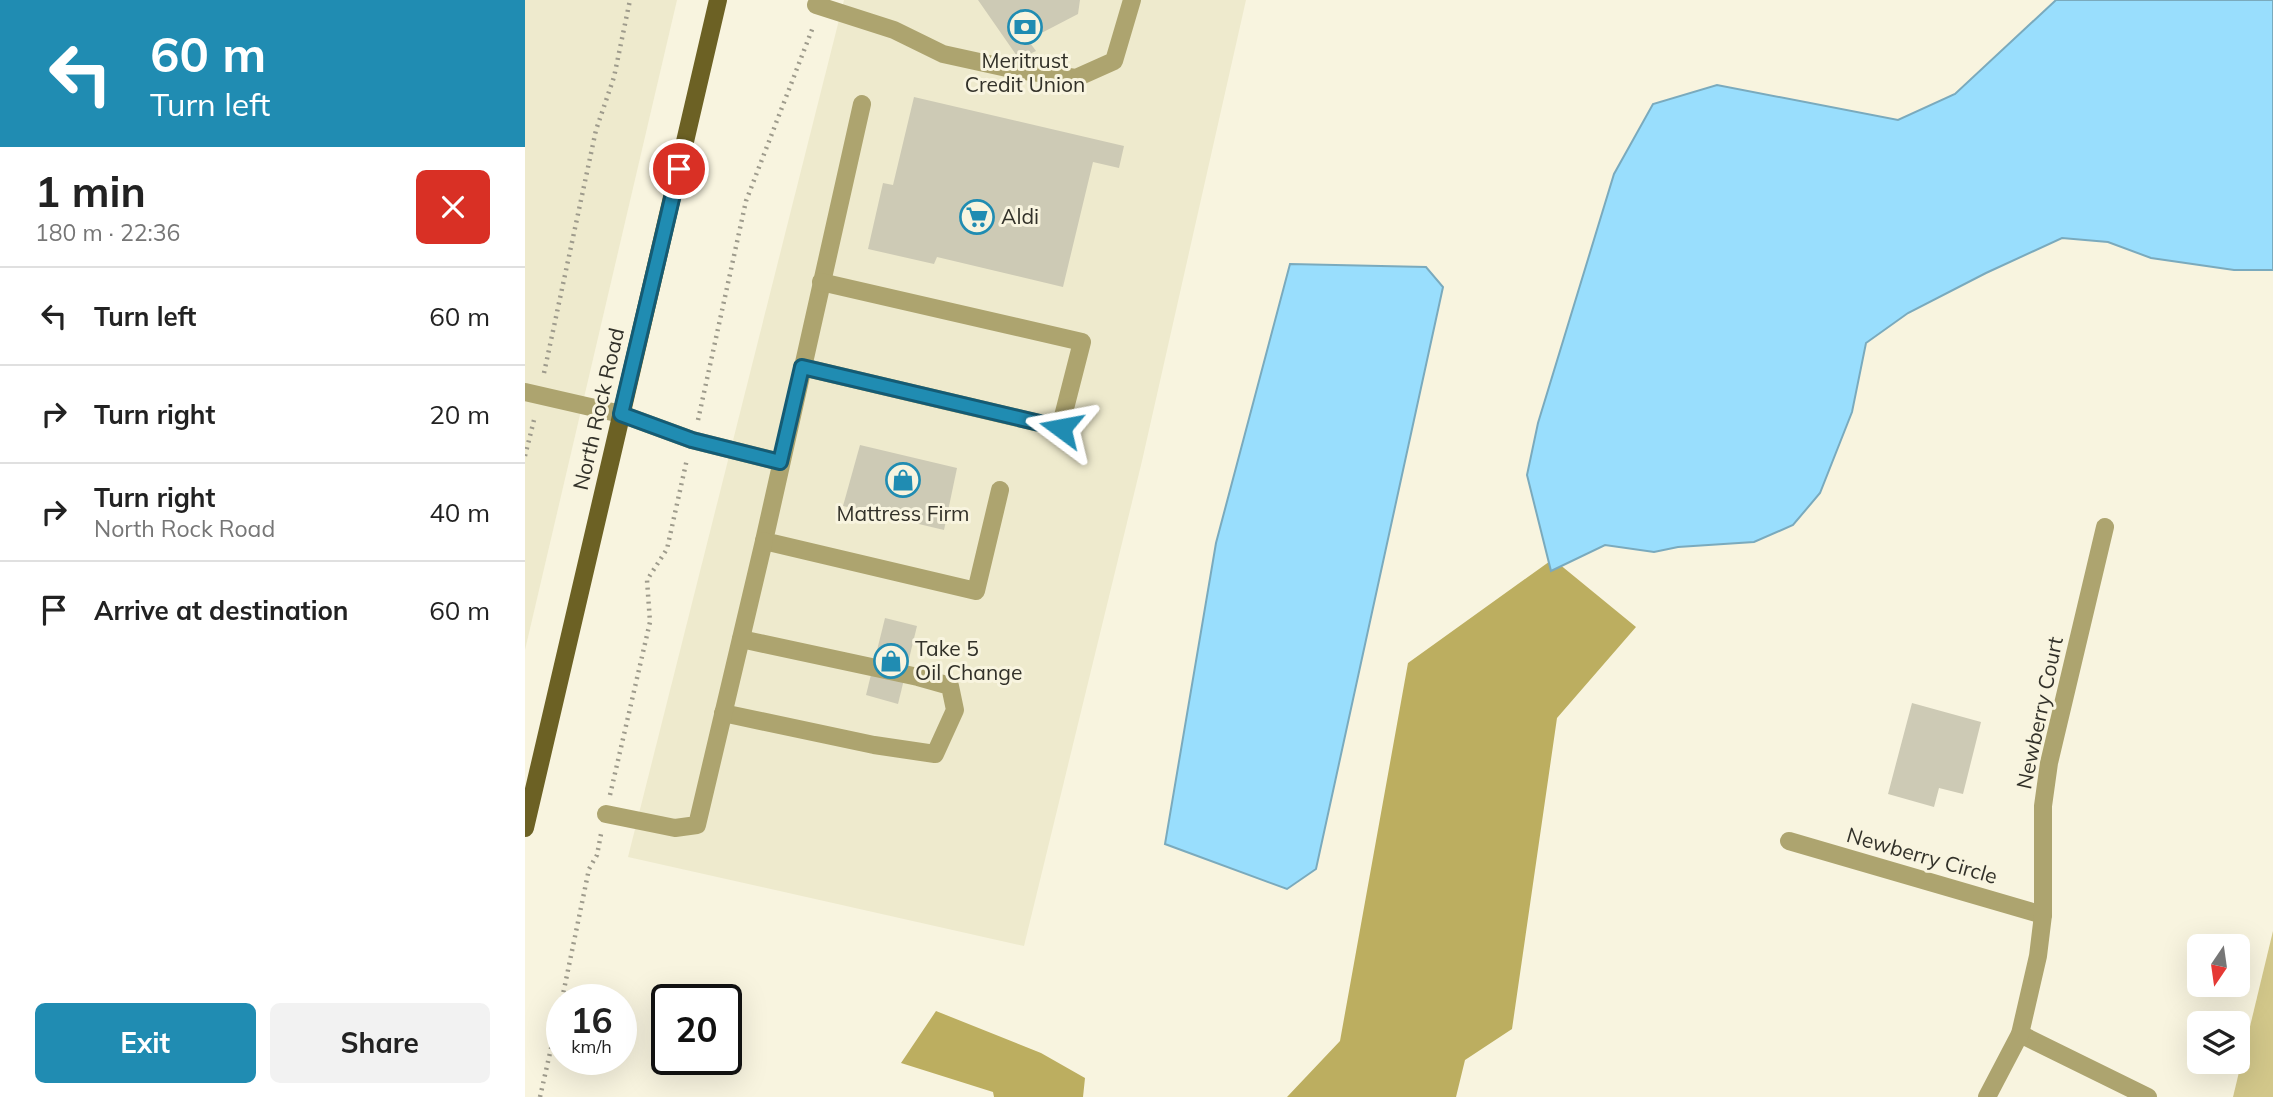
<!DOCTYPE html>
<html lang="en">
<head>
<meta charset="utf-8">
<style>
  :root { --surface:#fff; --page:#f2f2f2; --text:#222; --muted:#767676; --line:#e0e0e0; --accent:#208cb2 }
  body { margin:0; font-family:Mulish,sans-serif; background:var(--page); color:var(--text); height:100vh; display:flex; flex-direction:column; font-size:26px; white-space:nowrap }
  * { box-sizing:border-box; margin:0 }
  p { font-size:23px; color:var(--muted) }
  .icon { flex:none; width:38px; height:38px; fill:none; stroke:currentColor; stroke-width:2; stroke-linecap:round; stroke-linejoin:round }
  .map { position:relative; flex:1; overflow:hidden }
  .details { display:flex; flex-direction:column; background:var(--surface); width:525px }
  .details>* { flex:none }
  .top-card { background:#208cb2; color:#fff; overflow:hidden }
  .needle { width:46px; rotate:193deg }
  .tools { position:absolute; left:1662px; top:934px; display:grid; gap:14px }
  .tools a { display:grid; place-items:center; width:63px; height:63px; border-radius:10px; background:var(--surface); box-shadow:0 7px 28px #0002; font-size:35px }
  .speed { position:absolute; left:21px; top:984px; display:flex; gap:14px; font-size:35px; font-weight:700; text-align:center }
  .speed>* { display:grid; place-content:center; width:91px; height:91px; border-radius:50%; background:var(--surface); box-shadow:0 7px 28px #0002; line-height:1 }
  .speed small { font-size:18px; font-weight:400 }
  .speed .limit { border:4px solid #111; border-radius:10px; background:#fff; color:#111 }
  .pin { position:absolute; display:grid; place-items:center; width:60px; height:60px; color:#fff; margin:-30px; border:4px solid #fff; border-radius:50%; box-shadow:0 2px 7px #0007 }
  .me { position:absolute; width:77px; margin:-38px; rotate:283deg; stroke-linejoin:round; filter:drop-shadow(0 0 5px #0008) }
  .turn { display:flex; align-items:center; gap:24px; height:147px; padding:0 35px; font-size:32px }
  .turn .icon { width:91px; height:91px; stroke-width:2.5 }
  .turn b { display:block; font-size:49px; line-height:60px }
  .round { display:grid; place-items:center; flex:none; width:74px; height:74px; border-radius:10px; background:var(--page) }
  .overview { display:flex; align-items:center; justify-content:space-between; height:119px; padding:0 35px }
  h1 { font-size:42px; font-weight:700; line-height:52px }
  .primary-button { display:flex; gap:14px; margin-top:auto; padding:14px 35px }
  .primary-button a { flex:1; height:80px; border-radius:10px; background:var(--accent); color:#fff; font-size:28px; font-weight:700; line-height:80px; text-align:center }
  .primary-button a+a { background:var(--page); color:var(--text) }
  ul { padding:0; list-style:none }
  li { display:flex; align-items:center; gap:21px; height:98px; padding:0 35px; border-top:2px solid var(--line) }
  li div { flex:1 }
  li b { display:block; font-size:26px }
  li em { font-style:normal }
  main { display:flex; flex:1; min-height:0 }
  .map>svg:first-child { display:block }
  .built { fill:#eeeacd }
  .green { fill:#d2c78a }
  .forest { fill:#bcae60 }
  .water { fill:#99defd; stroke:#7aaabd; stroke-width:2 }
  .building { fill:#cdcab5 }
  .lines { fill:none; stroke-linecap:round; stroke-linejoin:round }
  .path { stroke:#9e9b8c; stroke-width:4.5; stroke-dasharray:2 5; stroke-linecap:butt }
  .minor { stroke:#ada46f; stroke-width:18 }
  .major { stroke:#6c6124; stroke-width:18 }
  .route-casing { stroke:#155b74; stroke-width:18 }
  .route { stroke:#208cb2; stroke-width:12 }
  .labels { text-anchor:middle; stroke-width:6; stroke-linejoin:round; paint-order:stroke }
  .poi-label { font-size:21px; fill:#323129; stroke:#f8f4df }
  .street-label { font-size:21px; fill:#323129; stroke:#f8f4df }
</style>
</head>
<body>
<main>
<section class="details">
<div class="top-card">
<div class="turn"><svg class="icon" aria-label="left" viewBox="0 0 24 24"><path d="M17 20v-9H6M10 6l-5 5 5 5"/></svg><div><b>60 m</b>Turn left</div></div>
</div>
<div class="overview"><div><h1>1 min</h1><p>180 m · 22:36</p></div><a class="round" style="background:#d93025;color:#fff"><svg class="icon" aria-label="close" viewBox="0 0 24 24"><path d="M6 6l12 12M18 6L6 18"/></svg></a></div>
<ul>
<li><svg class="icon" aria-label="left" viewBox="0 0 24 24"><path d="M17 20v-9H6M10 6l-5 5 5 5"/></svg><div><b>Turn left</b></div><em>60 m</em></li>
<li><svg class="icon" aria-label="right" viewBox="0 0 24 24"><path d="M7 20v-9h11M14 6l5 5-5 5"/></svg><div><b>Turn right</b></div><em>20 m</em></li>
<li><svg class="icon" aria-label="right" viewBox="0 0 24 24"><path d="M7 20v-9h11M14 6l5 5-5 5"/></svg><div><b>Turn right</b><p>North Rock Road</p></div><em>40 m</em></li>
<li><svg class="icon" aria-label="arrive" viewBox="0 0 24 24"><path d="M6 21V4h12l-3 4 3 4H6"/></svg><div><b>Arrive at destination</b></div><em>60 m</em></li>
</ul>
<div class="primary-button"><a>Exit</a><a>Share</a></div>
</section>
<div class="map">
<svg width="1748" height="1097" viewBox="0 0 1748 1097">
  <rect width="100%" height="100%" fill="#f8f4df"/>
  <g class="built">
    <path d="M0 0H152L0 650Z"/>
    <path d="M319 0H721L617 461 499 946 103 857Z"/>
  </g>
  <path class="green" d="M1748 931V1097H1708Z"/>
  <g class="forest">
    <path d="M1028 559 1111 627 1032 718 987 1029 940 1060 931 1097H762L815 1041 883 663Z"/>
    <path d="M411 1011 516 1053 560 1078 558 1097H469L468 1092 376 1063Z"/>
  </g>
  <g class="water">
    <path d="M1531 0H1748V270H1709L1626 258 1583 242 1537 238 1461 273 1383 313 1341 343 1327 412 1295 493 1268 525 1229 542 1153 547 1129 552 1080 545 1026 571 1002 475 1013 423 1089 174 1128 104 1192 85 1373 120 1430 94Z"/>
    <path d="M765 264 901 267 918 287 791 869 762 889 640 844 691 543Z"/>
  </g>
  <g class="building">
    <path d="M453 0H555L553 14 503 40 511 51 494 59Z"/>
    <path d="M389 97 599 146 594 168 568 162 538 287 412 257 409 264 343 249 358 183 368 185Z"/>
    <path d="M335 445 432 468 419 530 318 506Z"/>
    <path d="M360 618 392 626 373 704 341 695Z"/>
    <path d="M1387 703 1456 722 1438 794 1414 788 1409 807 1363 794Z"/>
  </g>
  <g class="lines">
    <g class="path">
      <path d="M19 373 71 130 89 77 105 0"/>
      <path d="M173 420 221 201 288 27"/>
      <path d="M0 456 10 416"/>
      <path d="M85 795 125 622 122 580 142 549 162 459"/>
      <path d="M37 999 64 869 72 855 76 834"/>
      <path d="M15 1097 37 1000"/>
    </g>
    <g class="minor">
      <path d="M291 5 369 30 418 54 491 70 551 78 589 61 607 0"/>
      <path d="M337 104 239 541 451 591 475 490"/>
      <path d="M277 367 535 428 557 342 296 282"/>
      <path d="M0 392 96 414 167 440 255 462"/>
      <path d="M198 713 349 745 410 754 430 710 425 686 393 677 216 639"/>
      <path d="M81 814 150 828 172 825 239 541"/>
      <path d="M1264 841 1518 915"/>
      <path d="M1495 1034 1623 1097"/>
      <path d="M1462 1097 1495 1034 1513 956 1518 915V806L1524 763 1580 527"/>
    </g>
    <path class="major" d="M0 828 193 0"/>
  </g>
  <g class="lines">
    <g class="route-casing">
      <path id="route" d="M154 169 96 414 167 440 255 462 277 367 536 428"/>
    </g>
    <use href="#route" class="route"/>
  </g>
  <defs>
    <g id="bank-ring" transform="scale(1.75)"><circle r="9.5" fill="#f8f4df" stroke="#208cb2" stroke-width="1.5"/><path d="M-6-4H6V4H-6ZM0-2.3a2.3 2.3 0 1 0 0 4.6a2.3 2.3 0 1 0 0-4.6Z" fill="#208cb2"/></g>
    <g id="supermarket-ring" transform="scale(1.75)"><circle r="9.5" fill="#f8f4df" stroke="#208cb2" stroke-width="1.5"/><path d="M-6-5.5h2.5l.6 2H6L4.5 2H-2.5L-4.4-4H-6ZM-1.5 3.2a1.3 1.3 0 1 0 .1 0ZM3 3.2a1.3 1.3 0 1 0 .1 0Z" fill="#208cb2"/></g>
    <g id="shop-ring" transform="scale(1.75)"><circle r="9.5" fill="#f8f4df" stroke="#208cb2" stroke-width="1.5"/><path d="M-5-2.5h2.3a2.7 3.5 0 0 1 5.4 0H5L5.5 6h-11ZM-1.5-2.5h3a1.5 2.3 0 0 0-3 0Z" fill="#208cb2"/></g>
  </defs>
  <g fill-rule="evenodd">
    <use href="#bank-ring" x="500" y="27"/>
    <use href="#supermarket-ring" x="452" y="217"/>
    <use href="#shop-ring" x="378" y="480"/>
    <use href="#shop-ring" x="366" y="661"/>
  </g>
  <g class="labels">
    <g class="poi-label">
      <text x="500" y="68">Meritrust<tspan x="500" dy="24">Credit Union</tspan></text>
      <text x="476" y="224" text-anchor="start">Aldi</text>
      <text x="378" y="521">Mattress Firm</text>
      <text x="390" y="656" text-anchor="start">Take 5<tspan x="390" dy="24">Oil Change</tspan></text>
    </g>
    <g class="street-label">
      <text transform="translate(74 409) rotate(-77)" y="7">North Rock Road</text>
      <text transform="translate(1515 713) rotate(-78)" y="7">Newberry Court</text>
      <text transform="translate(1397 856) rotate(16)" y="7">Newberry Circle</text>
    </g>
  </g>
</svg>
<div class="tools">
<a><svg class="needle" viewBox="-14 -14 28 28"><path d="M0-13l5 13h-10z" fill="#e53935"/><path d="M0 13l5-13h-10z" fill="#767676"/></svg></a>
<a><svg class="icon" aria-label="layers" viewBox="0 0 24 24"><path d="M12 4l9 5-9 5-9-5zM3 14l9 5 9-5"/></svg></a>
</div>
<div class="speed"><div>16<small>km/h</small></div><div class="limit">20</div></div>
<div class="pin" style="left:154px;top:169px;background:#d93025"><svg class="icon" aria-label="arrive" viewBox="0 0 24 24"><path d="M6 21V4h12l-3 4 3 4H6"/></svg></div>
<svg class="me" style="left:536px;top:428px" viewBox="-20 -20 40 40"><path d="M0-17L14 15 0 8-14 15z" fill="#208cb2" stroke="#fff" stroke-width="4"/></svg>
</div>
</main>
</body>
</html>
